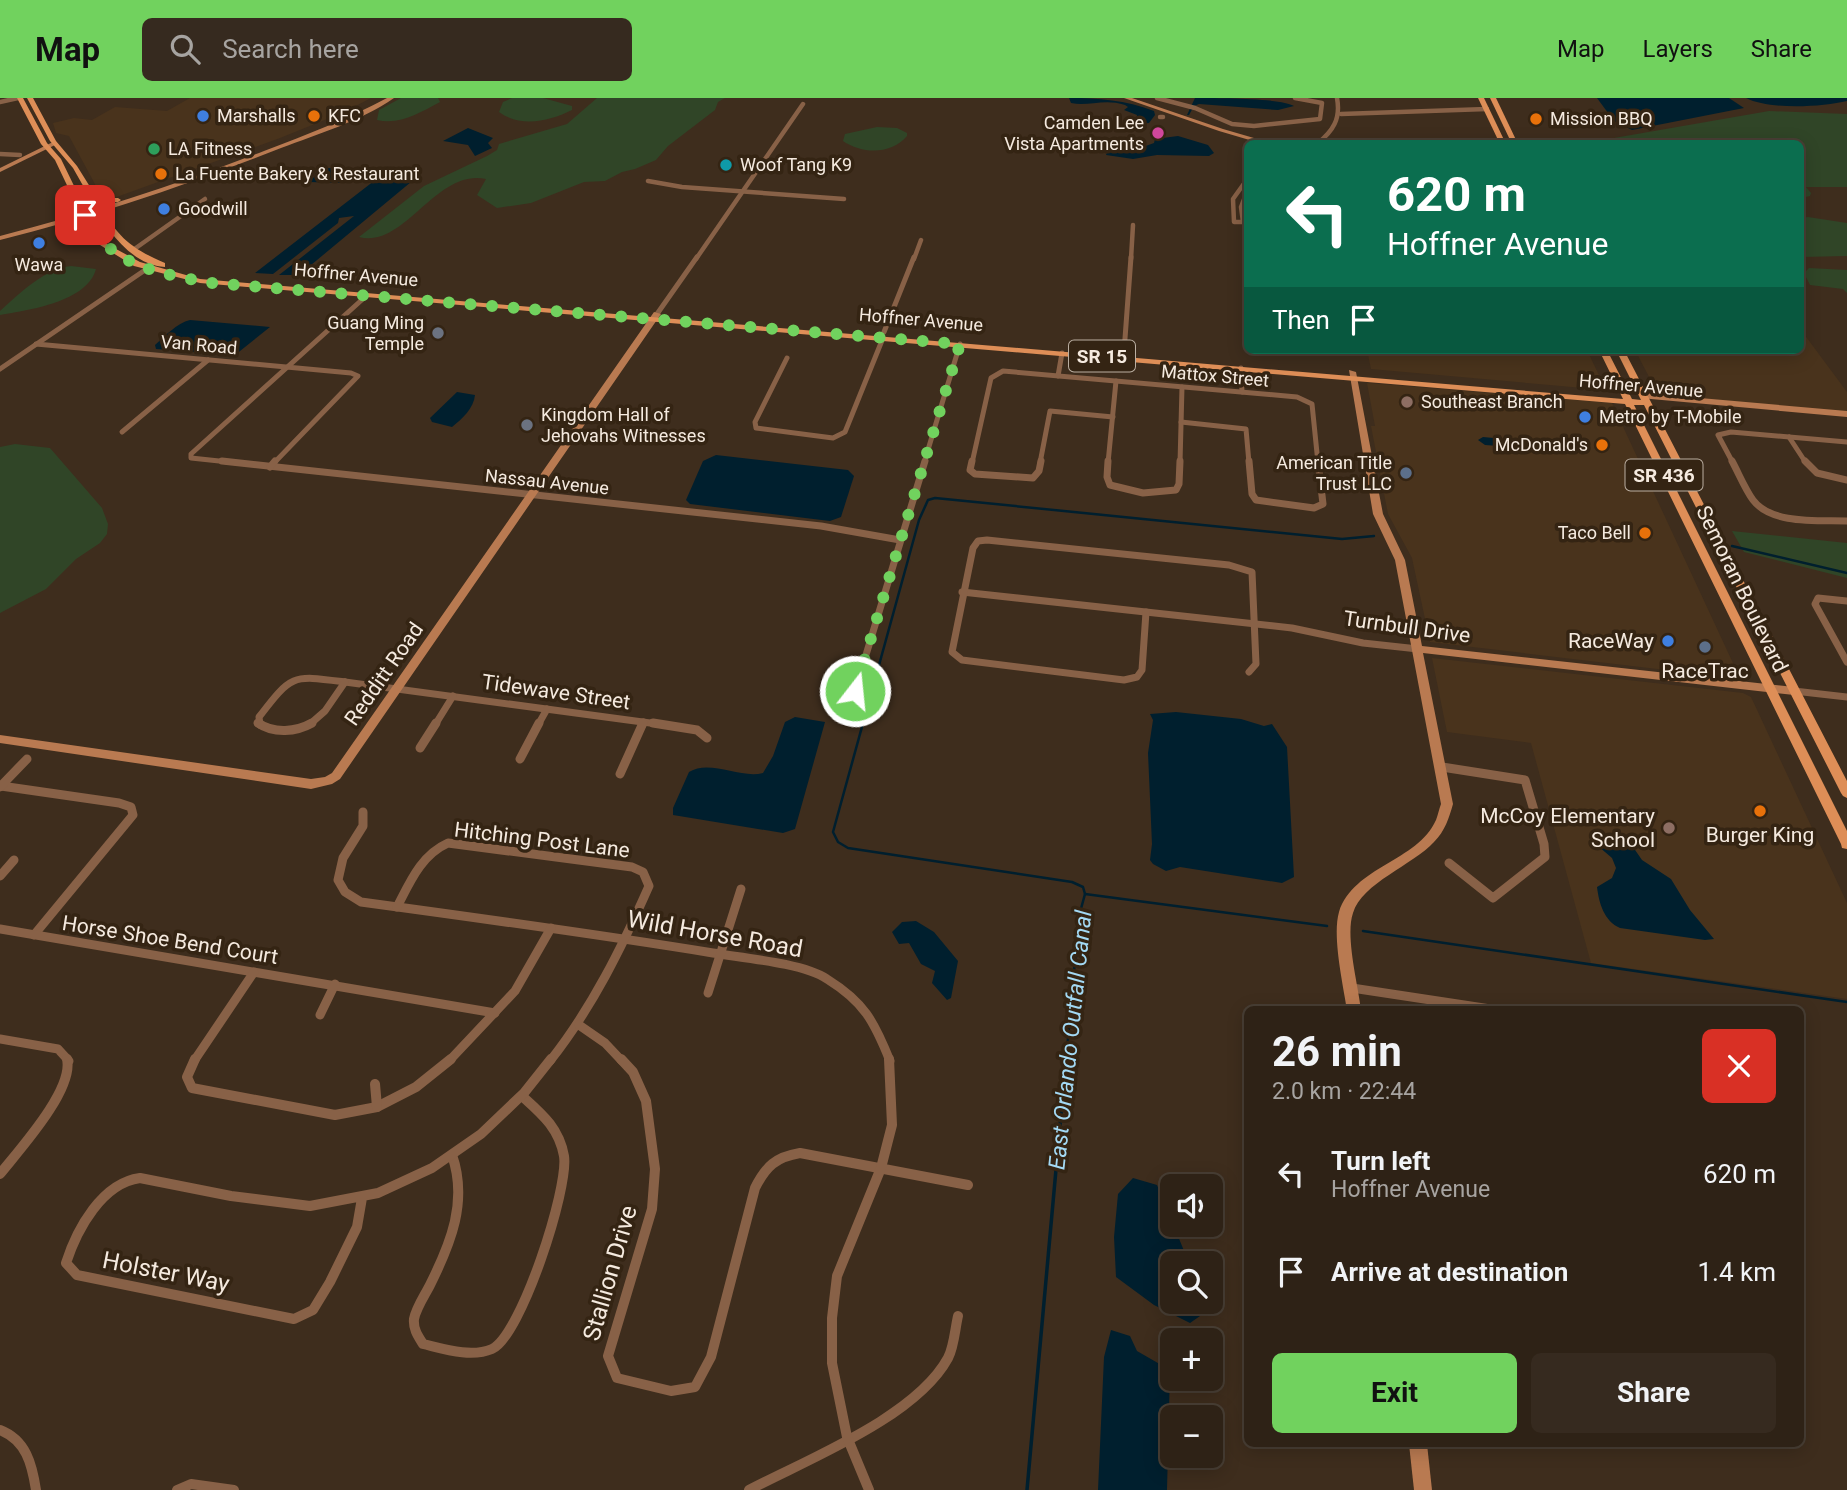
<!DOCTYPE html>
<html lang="en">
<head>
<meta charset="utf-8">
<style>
  :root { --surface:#2e2216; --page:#362a1f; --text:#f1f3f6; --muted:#a7a4a1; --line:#493f35; --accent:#71d25e }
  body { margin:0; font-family:Roboto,sans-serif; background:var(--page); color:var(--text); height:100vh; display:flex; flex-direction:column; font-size:26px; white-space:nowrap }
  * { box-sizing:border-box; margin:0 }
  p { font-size:23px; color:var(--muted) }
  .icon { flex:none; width:38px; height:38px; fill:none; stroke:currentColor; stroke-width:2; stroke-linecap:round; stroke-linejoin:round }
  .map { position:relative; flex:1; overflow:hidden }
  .drawer { position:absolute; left:1244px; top:908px; width:560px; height:441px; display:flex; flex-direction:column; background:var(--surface); border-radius:10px; box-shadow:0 4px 18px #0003,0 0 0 2px var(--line) }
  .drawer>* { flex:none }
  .banner { position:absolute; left:1244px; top:42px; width:560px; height:214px; border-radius:10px; box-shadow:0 4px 18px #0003,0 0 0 2px var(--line); background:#0b6e4f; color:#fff; overflow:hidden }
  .controls { position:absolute; left:1160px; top:1076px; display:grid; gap:14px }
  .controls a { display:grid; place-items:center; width:63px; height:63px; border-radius:10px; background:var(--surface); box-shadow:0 4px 18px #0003,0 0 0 2px var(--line); font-size:35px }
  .pin { position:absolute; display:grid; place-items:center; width:60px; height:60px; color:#fff; margin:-30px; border-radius:14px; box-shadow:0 4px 10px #0006 }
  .me { position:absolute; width:77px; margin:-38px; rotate:16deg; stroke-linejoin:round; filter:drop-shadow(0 0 5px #0008) }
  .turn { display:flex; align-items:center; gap:24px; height:147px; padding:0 28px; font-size:32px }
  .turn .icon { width:91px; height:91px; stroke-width:2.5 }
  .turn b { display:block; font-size:49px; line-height:60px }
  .then { display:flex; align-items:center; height:66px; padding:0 28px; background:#0003; gap:14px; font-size:26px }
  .round { display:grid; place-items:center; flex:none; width:74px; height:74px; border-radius:10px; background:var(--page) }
  .summary { display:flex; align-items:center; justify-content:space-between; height:119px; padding:0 28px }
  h1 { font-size:42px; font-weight:700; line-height:52px }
  .primary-button { display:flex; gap:14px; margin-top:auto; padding:14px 28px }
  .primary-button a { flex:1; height:80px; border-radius:10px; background:var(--accent); color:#111; font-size:28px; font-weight:700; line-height:80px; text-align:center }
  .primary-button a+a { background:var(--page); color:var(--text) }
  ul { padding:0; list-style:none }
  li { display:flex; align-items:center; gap:21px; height:98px; padding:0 28px }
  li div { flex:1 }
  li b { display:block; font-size:26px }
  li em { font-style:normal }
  header { display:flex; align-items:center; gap:42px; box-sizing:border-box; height:98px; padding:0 35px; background:var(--accent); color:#111 }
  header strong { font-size:33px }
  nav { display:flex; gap:38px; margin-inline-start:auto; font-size:24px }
  .search { width:490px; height:63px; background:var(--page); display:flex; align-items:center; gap:18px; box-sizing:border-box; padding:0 24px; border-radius:10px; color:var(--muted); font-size:26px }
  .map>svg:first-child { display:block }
  .built { fill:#49331c }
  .green { fill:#304527 }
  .water { fill:#001f2e }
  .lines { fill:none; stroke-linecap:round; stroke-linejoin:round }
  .stream-far1 { stroke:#001f2e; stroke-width:2.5 }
  .stream { stroke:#001f2e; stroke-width:3.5 }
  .street-far4 { stroke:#886147; stroke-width:4.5 }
  .street-far3 { stroke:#886147; stroke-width:5 }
  .street-far2 { stroke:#886147; stroke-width:7 }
  .street-far1 { stroke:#886147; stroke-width:9 }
  .street { stroke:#886147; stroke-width:10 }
  .secondary { fill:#b97a51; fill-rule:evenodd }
  .primary { fill:#de8e57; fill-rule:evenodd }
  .route { stroke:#71d25e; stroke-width:12; stroke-dasharray:0 21.6 }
  .shop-dot { fill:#3f7fe0; stroke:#342413; stroke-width:2.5 }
  .food-dot { fill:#e8710a; stroke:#342413; stroke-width:2.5 }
  .hotel-dot { fill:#d1479c; stroke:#342413; stroke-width:2.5 }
  .leisure-dot { fill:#2e9e5b; stroke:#342413; stroke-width:2.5 }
  .culture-dot { fill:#0f9aa8; stroke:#342413; stroke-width:2.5 }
  .worship-dot { fill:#6b7280; stroke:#342413; stroke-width:2.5 }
  .education-dot { fill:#8d6e63; stroke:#342413; stroke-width:2.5 }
  .service-dot { fill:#5c6f8a; stroke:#342413; stroke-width:2.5 }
  .labels { text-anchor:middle; stroke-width:7; stroke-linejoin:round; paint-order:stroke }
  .far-poi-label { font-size:18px; fill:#f5eadf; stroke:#342413; text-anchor:start }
  .far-street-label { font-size:18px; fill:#f5eadf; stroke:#342413 }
  .shield { fill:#342413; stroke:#bbafa2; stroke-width:2 }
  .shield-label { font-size:19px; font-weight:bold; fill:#f5eadf }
  .street-label { font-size:21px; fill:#f5eadf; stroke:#342413 }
  .poi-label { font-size:21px; fill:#f5eadf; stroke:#342413; text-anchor:end }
  .water-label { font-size:23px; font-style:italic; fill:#a3d9f4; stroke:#342413 }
  .near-street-label { font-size:24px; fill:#f5eadf; stroke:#342413 }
</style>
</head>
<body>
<header>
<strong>Map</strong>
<div class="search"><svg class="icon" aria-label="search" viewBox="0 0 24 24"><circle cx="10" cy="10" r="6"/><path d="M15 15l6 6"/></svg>Search here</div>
<nav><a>Map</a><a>Layers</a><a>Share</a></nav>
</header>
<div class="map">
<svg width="1847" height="1392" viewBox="0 0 1847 1392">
  <rect width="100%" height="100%" fill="#3e2d1d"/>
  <g class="built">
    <path d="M190 0H371L342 15 280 40 111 101H103L69 38 56 35 53 25 74 20 92 22 115 9 167 13Z"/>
    <path d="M1801 232 1847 294V315L1658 296 1635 252H1801Z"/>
    <path d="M1367 252H1587L1606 292 1371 271Z"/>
    <path d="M1367 285 1612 305 1739 578 1734 580 1430 544 1412 460 1388 416 1371 328H1375Z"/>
    <path d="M1432 560 1743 595 1751 599 1847 805V901L1591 865 1531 645 1447 634Z"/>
  </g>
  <g class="green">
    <path d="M401 0H438L440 4C419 15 401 27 377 22L379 12Z"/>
    <path d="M512 0H543L572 8V12C550 23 521 30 499 14L503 4Z"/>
    <path d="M597 0H725L718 4 715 12 668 48 656 62 635 71 622 74 605 83 584 84 531 105 497 110 477 97 486 81C436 70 405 151 359 139L424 88 487 58 497 52 499 46 567 26Z"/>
    <path d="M1769 13 1847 16V89H1806L1811 95 1810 98 1801 100V46L1613 45 1614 40Z"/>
    <path d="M877 29 897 30 907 35V38C891 57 862 56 843 43L845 36Z"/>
    <path d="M1808 119 1847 125V158L1801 159V120Z"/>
    <path d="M71 168 96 171C87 204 29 212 0 217V213C19 196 45 170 71 168Z"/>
    <path d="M1809 170 1847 172V195L1843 191 1810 187 1804 175Z"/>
    <path d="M15 346 50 350 102 410 108 426 107 436 100 445 76 461 46 491 0 515V349Z"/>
    <path d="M1732 433 1847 445V480L1744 454Z"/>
  </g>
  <g class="water">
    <path d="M1069 0C1099 0 1125 2 1154 13L1155 17 1149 25 1136 26 1137 17 1124 12 1128 9 1125 7C1104 0 1088 9 1071 5Z"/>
    <path d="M1195 0C1215 0 1282 0 1294 8L1278 12 1199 6 1194 8 1189 17H1187Z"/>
    <path d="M1597 0H1729L1744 10 1632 32 1614 23Z"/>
    <path d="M1746 0H1847V3C1822 9 1769 12 1746 0Z"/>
    <path d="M468 30 493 40 488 45 492 50 475 58 468 47 443 43Z"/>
    <path d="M1178 38 1208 47 1214 55 1209 58 1157 57 1133 61 1106 57 1108 52 1132 53 1154 45 1155 41Z"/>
    <path d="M325 70H328L367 73 349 85 308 84Z"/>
    <path d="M383 76 417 79 299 177H279L354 118 339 120 338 125 273 176 255 175Z"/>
    <path d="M190 222 270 229 235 257 156 251 155 247C164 239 177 225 190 222Z"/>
    <path d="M457 294 475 297C474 310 462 321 452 329L432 324 430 320Z"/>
    <path d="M1483 339 1549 345 1554 352 1485 347 1478 342Z"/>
    <path d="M716 357 848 372 854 378 841 419 830 423 690 406 686 402 703 363Z"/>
    <path d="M1176 614 1241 621 1264 628 1272 626 1287 649 1294 779 1282 785 1180 769 1166 773 1153 766 1150 762 1152 746 1148 655 1153 622 1150 616Z"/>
    <path d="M795 619 825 624 795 731 783 735 673 717V710L689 674C710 661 740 681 763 675L773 658 785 624Z"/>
    <path d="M1598 742 1633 749 1642 762 1671 781 1690 812 1714 841 1705 842 1620 830C1604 823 1599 805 1597 789L1612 780 1616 770 1612 760 1598 748Z"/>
    <path d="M916 823 934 834 958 863 951 900 947 902 932 885 935 873 921 866 909 845 899 846 892 834 902 824Z"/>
    <path d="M1133 1080 1157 1087 1189 1165 1172 1166V1204H1200V1218L1190 1225 1154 1207 1116 1179 1114 1139 1118 1096Z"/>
    <path d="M1111 1232 1130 1238 1137 1253 1170 1272 1167 1392H1098L1104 1259Z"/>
  </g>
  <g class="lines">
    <g class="stream-far1">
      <path d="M1732 448 1847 475"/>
      <path d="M1085 796 1327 828"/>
      <path d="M1363 833 1847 904"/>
      <path d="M1066 963 1079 818 1085 796 1083 789 1072 784 848 750 838 744 833 734 919 422 928 402 935 400 1342 441 1374 438"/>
    </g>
    <path class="stream" d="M1027 1392 1066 961"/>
    <g class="street-far4">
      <path d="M1157 0 1195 10 1232 26 1254 28 1320 21 1322 5 1295 0"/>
      <path d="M0 4 18 0"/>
      <path d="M1341 16 1487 11"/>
      <path d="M1160 19H1163"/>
      <path d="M1317 46C1333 33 1341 21 1337 0"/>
      <path d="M0 56 20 57"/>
      <path d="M1248 80 1233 101 1234 124H1243L1241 109 1248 91"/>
      <path d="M648 83 682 89 844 101"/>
      <path d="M133 152 205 101"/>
      <path d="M696 161 803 6"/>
      <path d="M914 161 921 142"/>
      <path d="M1131 161 1133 127"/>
    </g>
    <g class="street-far3">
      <path d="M657 216 697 159"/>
      <path d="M884 234 914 159"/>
      <path d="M36 246 351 275 358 278 274 365"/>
      <path d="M1124 254 1131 159"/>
      <path d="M787 260 755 324 756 330 833 340 845 334 883 240"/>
      <path d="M1241 270 1242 294"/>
      <path d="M0 271 148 170"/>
      <path d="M1058 278 1062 255"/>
      <path d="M1181 324 1246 331 1249 365"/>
      <path d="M122 334 208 262"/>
      <path d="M1789 339 1806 365"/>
      <path d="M238 365 191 360V356L365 199"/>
      <path d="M924 365 960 246"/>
      <path d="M972 365 991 280 1003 273 1297 299 1312 306 1318 365"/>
      <path d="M1040 365 1050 313 1113 319"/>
      <path d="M1108 365 1116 283"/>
      <path d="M1180 365 1182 289"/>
      <path d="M1733 365 1718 337 1731 334 1847 344"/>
    </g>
    <g class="street-far2">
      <path d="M222 363 821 428 900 442"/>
      <path d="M972 363 970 372 975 376 1033 380 1039 373 1041 363"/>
      <path d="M1108 363 1107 379 1110 387 1143 395 1176 392 1179 386 1180 363"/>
      <path d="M1249 363 1252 396 1256 402 1314 410 1323 406 1318 363"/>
      <path d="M1732 363C1739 376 1745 391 1753 402 1772 427 1819 422 1847 423"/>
      <path d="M1805 363 1817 375 1847 382"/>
      <path d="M270 369 275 363"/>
      <path d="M962 494 1292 530 1363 545 1418 551"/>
      <path d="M1847 503 1818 500 1815 506 1847 564"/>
      <path d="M1146 514 1142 572 1137 579 1124 582 962 562 952 554 973 450 978 443 987 442 1229 467 1252 474 1256 566 1249 574"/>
      <path d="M345 584 665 627"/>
      <path d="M855 593 925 363"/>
      <path d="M1794 593 1847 599"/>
      <path d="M260 627 259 619C292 576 292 577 345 584"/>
      <path d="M309 627 325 613 345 584"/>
      <path d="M435 627 453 598"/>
      <path d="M538 627 547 611"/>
      <path d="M643 627 644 624"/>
    </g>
    <g class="street-far1">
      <path d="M258 625C274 636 296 634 312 625"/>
      <path d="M653 625 697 632 707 640"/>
      <path d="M420 650 436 625"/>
      <path d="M520 661 539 625"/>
      <path d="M1442 669 1525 682 1544 746 1545 759 1493 800 1449 765"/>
      <path d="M620 676 643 625"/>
      <path d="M1 688 119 705 131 709 133 717 34 837"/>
      <path d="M0 689 27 661"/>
      <path d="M363 714V728L343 760 338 782 345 794 361 804C479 820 596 836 713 855 743 860 803 865 827 881 864 904 874 923 890 963"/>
      <path d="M0 778 14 762"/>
      <path d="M397 809C410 784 421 757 448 745L632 769 643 774 649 788C622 849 592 910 550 963"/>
      <path d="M0 831 495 915"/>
      <path d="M1352 890 1497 912"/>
      <path d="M708 895 741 791"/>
      <path d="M320 917 335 886"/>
      <path d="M579 927 605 945 622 963"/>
      <path d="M0 941 58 951 69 963"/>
      <path d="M194 963 254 874"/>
      <path d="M449 963 515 893 551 830"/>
    </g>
    <g class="street">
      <path d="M195 961 187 979 192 990 335 1017 377 1009 416 989 451 961"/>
      <path d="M621 961 633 974 646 1003 655 1071 652 1111 608 1258 617 1280 671 1293 695 1289 711 1259 755 1090C766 1068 776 1059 800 1055L968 1087"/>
      <path d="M375 986 377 1009"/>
      <path d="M452 1057C468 1103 451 1145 430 1187 425 1197 416 1210 414 1221 413 1231 418 1238 423 1246 444 1251 471 1260 492 1251 521 1238 569 1090 564 1058 559 1030 542 1016 522 998"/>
      <path d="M0 1076C19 1052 74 992 67 961"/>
      <path d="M362 1100 357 1129 330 1184 313 1212 294 1221 77 1177 66 1165C77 1131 102 1085 140 1080L231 1098 310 1108 378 1095 432 1070 481 1036 524 995 551 961"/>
      <path d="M0 1332C26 1342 32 1366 36 1392"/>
      <path d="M177 1392 191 1386 234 1392"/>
      <path d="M749 1392C808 1361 916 1319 948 1260 954 1249 955 1231 958 1218"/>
      <path d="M869 1392 847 1339 832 1265V1220L837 1178 881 1070 892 1027 889 961"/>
    </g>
    <g class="secondary">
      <path d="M387 0H394C361 23 318 36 281 50 189 86 96 118 0 142V138C90 115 178 86 264 53 306 37 347 21 387 0Z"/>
      <path d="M1124 0H1132L1223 31 1275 46H1263L1219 33Z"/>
      <path d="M55 43 57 46 0 74V70Z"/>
      <path d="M654 214 661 216 340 681 332 686 311 691 0 645V637L311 681 325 679 332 675Z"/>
      <path d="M1349 272 1356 274 1383 416 1405 462 1422 548 1794 589 1800 593 1794 597 1423 555 1453 706C1449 720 1445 733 1434 744 1413 767 1362 785 1353 815 1345 838 1358 886 1361 912H1347C1343 886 1332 838 1339 814 1354 768 1417 764 1436 722 1438 717 1439 711 1441 706L1395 462 1373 416Z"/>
      <path d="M1643 295 1847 313V319L1640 300V296Z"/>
      <path d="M1409 1346H1427L1432 1392H1414Z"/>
    </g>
    <g class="primary">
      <path d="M17 0H23L47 45 61 61 92 125 105 145 140 164 200 181 1623 301 1599 252H1607L1632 301 1641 302 1616 252H1624L1847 683V700L1843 698 1841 695 1644 307H1634L1847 733V751L1842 750 1841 746 1625 306 200 185 134 168 100 147 87 127 63 124V122L65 121 84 123 55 62 41 46Z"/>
      <path d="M27 0H33L56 43 77 68 97 100H118L121 102 118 104H99C116 138 130 150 165 165V169C131 167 106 131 92 104L89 102 90 100 73 70 50 43Z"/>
      <path d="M1478 0H1484L1506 46H1500Z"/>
      <path d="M1490 0H1496L1518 46H1512Z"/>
    </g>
  </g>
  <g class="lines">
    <path class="route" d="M85 117C107 168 162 176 211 185L960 246 855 593"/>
  </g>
  <g class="shop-dot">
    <circle cx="203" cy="18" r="7"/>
    <circle cx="164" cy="111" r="7"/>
    <circle cx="39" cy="145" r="7"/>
    <circle cx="1585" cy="319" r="7"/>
    <circle cx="1668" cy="543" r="7"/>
  </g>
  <g class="food-dot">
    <circle cx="314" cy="18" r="7"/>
    <circle cx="1536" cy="21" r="7"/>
    <circle cx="161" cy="76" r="7"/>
    <circle cx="1602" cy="347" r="7"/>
    <circle cx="1645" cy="435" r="7"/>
    <circle cx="1760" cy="713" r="7"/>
  </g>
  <circle class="hotel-dot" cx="1158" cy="35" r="7"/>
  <circle class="leisure-dot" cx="154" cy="51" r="7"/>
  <circle class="culture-dot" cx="726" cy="67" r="7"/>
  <g class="worship-dot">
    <circle cx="438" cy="235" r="7"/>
    <circle cx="527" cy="327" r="7"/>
  </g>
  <g class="education-dot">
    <circle cx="1407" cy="304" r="7"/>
    <circle cx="1669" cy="730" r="7"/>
  </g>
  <g class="service-dot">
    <circle cx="1406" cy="375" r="7"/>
    <circle cx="1705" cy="549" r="7"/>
  </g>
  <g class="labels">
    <g class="far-poi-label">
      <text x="217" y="24">Marshalls</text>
      <text x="328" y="24">KFC</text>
      <text x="1550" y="27">Mission BBQ</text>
      <text x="1144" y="31" text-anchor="end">Camden Lee<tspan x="1144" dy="21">Vista Apartments</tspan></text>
      <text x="168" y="57">LA Fitness</text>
      <text x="740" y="73">Woof Tang K9</text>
      <text x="175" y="82">La Fuente Bakery &amp; Restaurant</text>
      <text x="178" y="117">Goodwill</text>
      <text x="39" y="173" text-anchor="middle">Wawa</text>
      <text x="424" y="231" text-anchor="end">Guang Ming<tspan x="424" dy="21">Temple</tspan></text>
      <text x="1421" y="310">Southeast Branch</text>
      <text x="541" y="323">Kingdom Hall of<tspan x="541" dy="21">Jehovahs Witnesses</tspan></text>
      <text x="1599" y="325">Metro by T-Mobile</text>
      <text x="1588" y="353" text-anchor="end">McDonald's</text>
      <text x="1392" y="371" text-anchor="end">American Title<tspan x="1392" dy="21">Trust LLC</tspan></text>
      <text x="1631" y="441" text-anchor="end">Taco Bell</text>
    </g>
    <g class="far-street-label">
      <text transform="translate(356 177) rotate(5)" y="6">Hoffner Avenue</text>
      <text transform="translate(921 222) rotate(5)" y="6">Hoffner Avenue</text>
      <text transform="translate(199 247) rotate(5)" y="6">Van Road</text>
      <text transform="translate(1215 278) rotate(5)" y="6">Mattox Street</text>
      <text transform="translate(1641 288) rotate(5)" y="6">Hoffner Avenue</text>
      <text transform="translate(547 384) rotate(6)" y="6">Nassau Avenue</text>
    </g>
    <g class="shield">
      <rect x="1069" y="242.5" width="66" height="31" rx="5"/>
      <rect x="1625.5" y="361.5" width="77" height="31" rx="5"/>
    </g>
    <g class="shield-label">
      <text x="1102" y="265">SR 15</text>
      <text x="1664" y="384">SR 436</text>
    </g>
    <g class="street-label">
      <text transform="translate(1742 491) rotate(64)" y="7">Semoran Boulevard</text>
      <text transform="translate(1407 529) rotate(8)" y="7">Turnbull Drive</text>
      <text transform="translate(384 576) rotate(-55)" y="7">Redditt Road</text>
      <text transform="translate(556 594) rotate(8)" y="7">Tidewave Street</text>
      <text transform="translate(542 742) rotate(7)" y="7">Hitching Post Lane</text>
      <text transform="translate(170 842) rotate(9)" y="7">Horse Shoe Bend Court</text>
    </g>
    <g class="poi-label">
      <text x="1654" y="550">RaceWay</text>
      <text x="1705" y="580" text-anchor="middle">RaceTrac</text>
      <text x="1655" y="725">McCoy Elementary<tspan x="1655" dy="24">School</tspan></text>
      <text x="1760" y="744" text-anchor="middle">Burger King</text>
    </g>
    <g class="water-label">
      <text transform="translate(1070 942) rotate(-84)" y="8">East Orlando Outfall Canal</text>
    </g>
    <g class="near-street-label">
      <text transform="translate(715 836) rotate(10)" y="8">Wild Horse Road</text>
      <text transform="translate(166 1174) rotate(11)" y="8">Holster Way</text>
      <text transform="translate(610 1175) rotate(-74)" y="8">Stallion Drive</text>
    </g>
  </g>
</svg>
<div class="controls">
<a><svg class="icon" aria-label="sound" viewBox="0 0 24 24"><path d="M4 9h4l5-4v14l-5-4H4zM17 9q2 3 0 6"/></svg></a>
<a><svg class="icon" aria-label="search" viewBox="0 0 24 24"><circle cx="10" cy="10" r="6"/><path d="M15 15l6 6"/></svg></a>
<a>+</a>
<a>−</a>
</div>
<div class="pin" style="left:85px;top:117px;background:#d93025"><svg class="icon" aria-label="arrive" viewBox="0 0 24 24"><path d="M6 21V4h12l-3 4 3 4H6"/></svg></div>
<svg class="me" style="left:855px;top:593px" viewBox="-20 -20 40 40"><circle r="17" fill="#71d25e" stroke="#fff" stroke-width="3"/><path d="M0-11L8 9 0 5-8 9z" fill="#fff"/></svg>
<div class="banner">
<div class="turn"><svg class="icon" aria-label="left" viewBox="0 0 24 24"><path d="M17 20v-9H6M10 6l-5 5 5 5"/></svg><div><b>620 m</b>Hoffner Avenue</div></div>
<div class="then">Then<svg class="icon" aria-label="arrive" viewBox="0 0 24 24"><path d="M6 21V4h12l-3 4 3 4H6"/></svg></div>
</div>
<section class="drawer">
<div class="summary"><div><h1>26 min</h1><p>2.0 km · 22:44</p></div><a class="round" style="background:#d93025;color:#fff"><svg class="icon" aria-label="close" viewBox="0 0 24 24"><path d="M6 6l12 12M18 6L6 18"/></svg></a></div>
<ul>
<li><svg class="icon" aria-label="left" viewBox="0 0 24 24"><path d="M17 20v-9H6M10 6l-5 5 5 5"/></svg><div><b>Turn left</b><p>Hoffner Avenue</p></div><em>620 m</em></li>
<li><svg class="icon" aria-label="arrive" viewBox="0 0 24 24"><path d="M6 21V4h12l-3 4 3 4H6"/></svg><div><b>Arrive at destination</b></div><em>1.4 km</em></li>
</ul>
<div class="primary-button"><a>Exit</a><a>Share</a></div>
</section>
</div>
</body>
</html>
